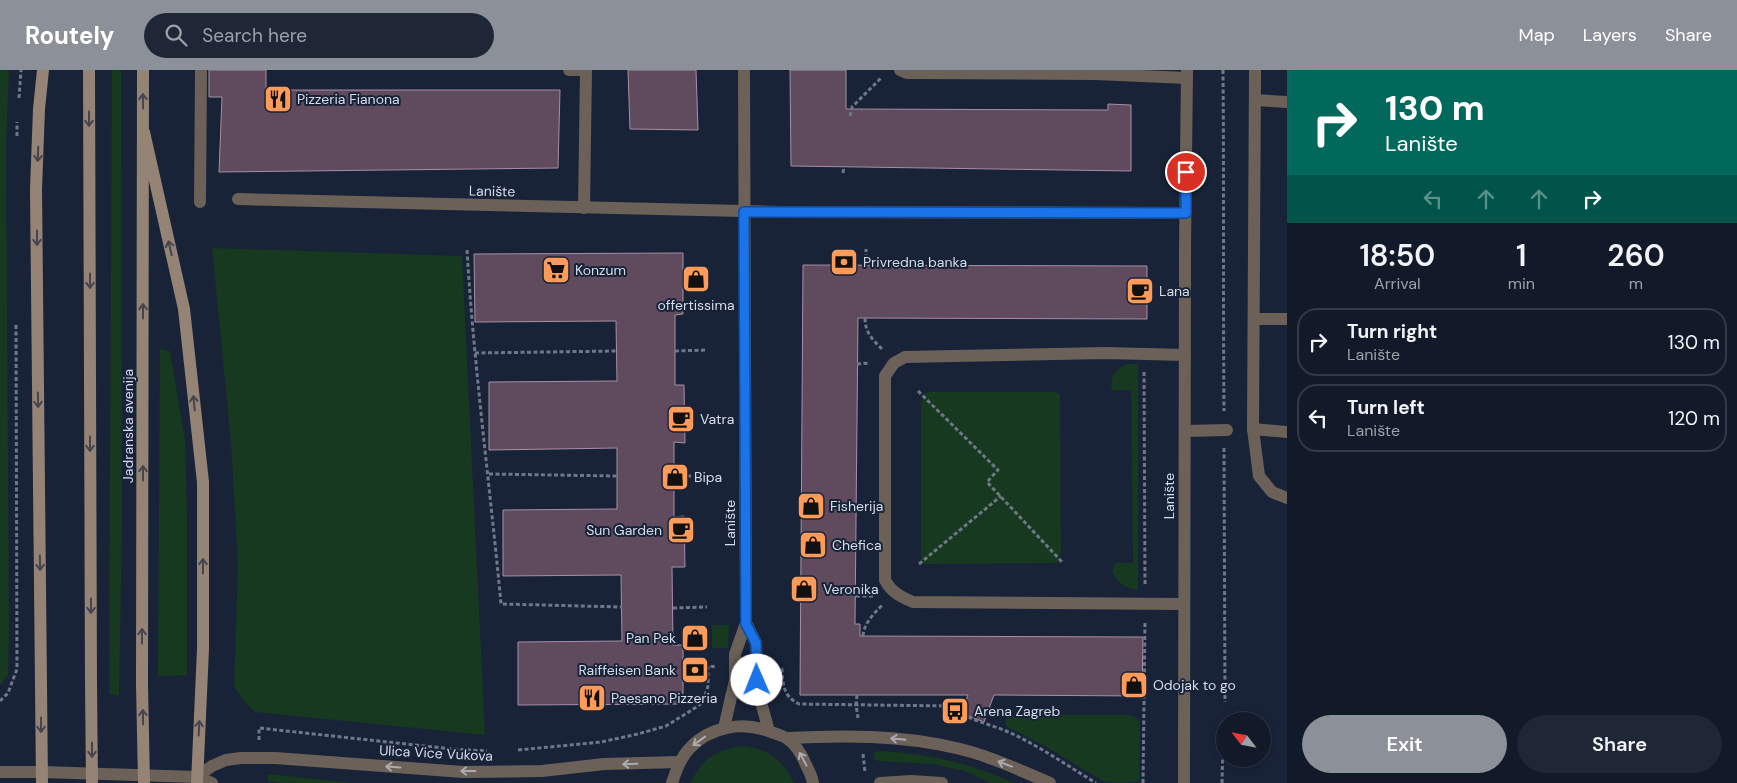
<!DOCTYPE html>
<html lang="en">
<head>
<meta charset="utf-8">
<style>
  :root { --surface:#121a2a; --page:#1f2736; --text:#f1f3f6; --muted:#9ca1a8; --line:#313847; --accent:#8c9099 }
  body { margin:0; font-family:"DM Sans",sans-serif; background:var(--page); color:var(--text); height:100vh; display:flex; flex-direction:column; font-size:19px; white-space:nowrap }
  * { box-sizing:border-box; margin:0 }
  p { font-size:16px; color:var(--muted) }
  .icon { flex:none; width:28px; height:28px; fill:none; stroke:currentColor; stroke-width:2; stroke-linecap:round; stroke-linejoin:round }
  .map { position:relative; flex:1; overflow:hidden }
  .panel { display:flex; flex-direction:column; background:var(--surface); width:450px }
  .panel>* { flex:none }
  .guide { background:#00695c; color:#fff; overflow:hidden }
  .needle { width:32px; rotate:302deg }
  .fabs { position:absolute; left:1216px; top:642px; display:grid; gap:10px }
  .fabs a { display:grid; place-items:center; width:55px; height:55px; border-radius:50%; background:var(--surface); box-shadow:0 2px 8px #0003,0 0 0 1px var(--line); font-size:25px }
  .pin { position:absolute; display:grid; place-items:center; width:42px; height:42px; color:#fff; margin:-21px; border:2px solid #fff; border-radius:50%; box-shadow:0 1px 5px #0007 }
  .me { position:absolute; width:55px; margin:-28px; rotate:359deg; stroke-linejoin:round; filter:drop-shadow(0 0 4px #0008) }
  .turn { display:flex; align-items:center; gap:18px; height:105px; padding:0 15px; font-size:22px }
  .turn .icon { width:65px; height:65px; stroke-width:2.5 }
  .turn b { display:block; font-size:35px; line-height:42px }
  .lanes { display:flex; align-items:center; height:48px; padding:0 15px; background:#0003; justify-content:center; gap:25px; direction:ltr }
  .lanes .off { opacity:.35 }
  .eta { display:flex; justify-content:space-evenly; align-items:center; height:85px; text-align:center }
  .eta b { font-size:30px; font-weight:600; line-height:35px }
  .button { display:flex; gap:10px; margin-top:auto; padding:10px 15px }
  .button a { flex:1; height:58px; border-radius:30px; background:var(--accent); color:#fff; font-size:20px; font-weight:600; line-height:58px; text-align:center }
  .button a+a { background:var(--page); color:var(--text) }
  ul { padding:0; list-style:none }
  li { display:flex; align-items:center; gap:15px; height:68px; margin:0 10px 8px; padding:0 5px; border:2px solid var(--line); border-radius:20px }
  li div { flex:1 }
  li b { display:block; font-size:19px }
  li em { font-style:normal }
  header { display:flex; align-items:center; gap:30px; box-sizing:border-box; height:70px; padding:0 25px; background:var(--accent); color:#fff }
  header strong { font-size:24px }
  nav { display:flex; gap:28px; margin-inline-start:auto; font-size:18px }
  .search { width:350px; height:45px; background:var(--page); display:flex; align-items:center; gap:12px; box-sizing:border-box; padding:0 18px; border-radius:28px; color:var(--muted); font-size:19px }
  main { display:flex; flex:1; min-height:0 }
  .map>svg:first-child { display:block }
  .green { fill:#163920 }
  .building { fill:#5f4a5e; stroke:#a78fa6 }
  .lines { fill:none; stroke-linecap:round; stroke-linejoin:round }
  .path { stroke:#6e7889; stroke-width:3; stroke-dasharray:4 2.5; stroke-linecap:butt }
  .service { stroke:#6c6158; stroke-width:12 }
  .minor { stroke:#6c6158; stroke-width:12 }
  .tertiary { stroke:#6c6158; stroke-width:12 }
  .secondary { stroke:#958376; stroke-width:12 }
  .secondary-bridge { stroke:#958376; stroke-width:12 }
  .oneway { stroke:#44454e }
  .oneway2 { stroke:#ababb0 }
  .route-casing { stroke:#114b97; stroke-width:12 }
  .route { stroke:#1a73e8; stroke-width:9 }
  .labels { text-anchor:middle; stroke-width:4; stroke-linejoin:round; paint-order:stroke }
  .poi-label { font-size:14px; fill:#d5ddeb; stroke:#182338; text-anchor:start }
  .street-label { font-size:14px; fill:#d5ddeb; stroke:#182338 }
</style>
</head>
<body>
<header>
<strong>Routely</strong>
<div class="search"><svg class="icon" aria-label="search" viewBox="0 0 24 24"><circle cx="10" cy="10" r="6"/><path d="M15 15l6 6"/></svg>Search here</div>
<nav><a>Map</a><a>Layers</a><a>Share</a></nav>
</header>
<main>
<div class="map">
<svg width="1287" height="713" viewBox="0 0 1287 713">
  <rect width="100%" height="100%" fill="#182338"/>
  <g class="green">
    <path d="M0 0H9L6 75 9 566 8 605 0 615Z"/>
    <path d="M112 0H121L122 455 119 626 109 624Z"/>
    <path d="M212 178 462 186 485 665 255 642 243 630 234 616 238 494 231 373Z"/>
    <path d="M160 279 170 281 185 370 187 449V605L158 606Z"/>
    <path d="M1126 294H1138V520C1125 518 1117 513 1112 501L1115 493H1133L1131 320H1113L1111 317C1111 306 1116 299 1126 294Z"/>
    <path d="M928 322H1056L1060 325 1061 482 1057 493 938 494H924L921 491V334L925 323Z"/>
    <path d="M712 555H729L728 578H712Z"/>
    <path d="M1015 645H1122C1130 645 1135 645 1140 652L1139 711C1130 713 1113 713 1103 711L1043 675 1008 657 1005 654 1007 646Z"/>
    <path d="M744 676C770 680 782 689 794 713H690C703 688 716 679 744 676Z"/>
    <path d="M878 681C926 683 970 693 1014 713H990L965 701 933 694 879 691 874 689V683Z"/>
    <path d="M268 704 353 713H283L268 711Z"/>
  </g>
  <g class="building">
    <path d="M209 0H266V20H560L558 98 219 102 222 27H209Z"/>
    <path d="M628 0H696L698 60 630 59Z"/>
    <path d="M790 0H846V39L1108 40V34L1131 35V101L791 96Z"/>
    <path d="M683 183V244L675 245V315H684L685 373 674 372V447L684 446 685 497H672L673 575H683V634L518 635V572L622 571 621 505 503 506V440L617 439V378L489 380V312L617 311 616 251 475 252 474 184Z"/>
    <path d="M803 195 1147 196V249L858 248 855 554H860V566L1143 567 1142 626 994 625 984 652 961 643 968 625H800Z"/>
  </g>
  <g class="lines">
    <g class="path">
      <path d="M1223 0C1224 114 1223 228 1224 341"/>
      <path d="M19 28 21 0"/>
      <path d="M850 46 852 37 882 7"/>
      <path d="M17 66V52"/>
      <path d="M843 103 844 97"/>
      <path d="M467 180C474 298 490 416 501 534L622 537"/>
      <path d="M866 195V179"/>
      <path d="M865 248C865 263 873 270 883 280"/>
      <path d="M675 281 707 280"/>
      <path d="M475 283 616 281"/>
      <path d="M857 294 870 293"/>
      <path d="M1144 302 1145 515"/>
      <path d="M918 321 998 400 987 412 1062 492"/>
      <path d="M1224 378 1225 632"/>
      <path d="M489 404 617 406"/>
      <path d="M674 406H706"/>
      <path d="M919 494 1001 426"/>
      <path d="M856 526H873"/>
      <path d="M673 538 707 537"/>
      <path d="M863 566C864 553 873 545 882 535"/>
      <path d="M775 598 782 599C783 615 783 626 799 634L950 636C968 651 992 654 1013 664 1042 678 1068 696 1096 713"/>
      <path d="M857 625 856 635 858 648"/>
      <path d="M0 631 8 623 17 599 16 255"/>
      <path d="M259 670V658L452 679 487 681"/>
      <path d="M518 680 601 672 638 664 666 656 695 638 703 632 708 616V596L716 597"/>
      <path d="M863 684 865 702"/>
      <path d="M1143 713 1145 552"/>
      <path d="M1222 713 1223 669"/>
    </g>
    <g class="service">
      <path d="M569 0H586"/>
      <path d="M900 0 907 3 1096 4 1187 8"/>
      <path d="M1255 0 1253 359 1259 406 1272 422 1287 428"/>
      <path d="M1255 30 1287 32"/>
      <path d="M200 132 201 0"/>
      <path d="M584 138 586 0"/>
      <path d="M1254 249H1287"/>
      <path d="M1253 359 1287 362"/>
      <path d="M1185 361 1227 360"/>
      <path d="M1184 534 913 532C901 527 891 522 885 510V306L894 293 905 287 1106 283 1185 285"/>
      <path d="M0 702H42"/>
    </g>
    <g class="minor">
      <path d="M238 129 782 142 1186 143"/>
      <path d="M746 553 756 573 757 610 762 636 769 661"/>
      <path d="M724 658 735 610V584L746 553 744 0"/>
      <path d="M1184 713 1185 179 1187 0"/>
    </g>
    <g class="tertiary">
      <path d="M787 668C843 665 901 665 956 678 988 685 1019 700 1050 713"/>
      <path d="M42 702 197 707 212 713"/>
      <path d="M197 707 212 696 226 690 241 688H275L463 702 542 701 604 694 679 692"/>
      <path d="M672 713C676 701 680 689 689 679 710 656 743 651 771 662 777 664 784 666 789 670 797 676 802 685 806 695 809 701 812 706 813 713"/>
      <path d="M880 713 911 711 942 713"/>
    </g>
    <g class="secondary">
      <path d="M89 0 91 614"/>
      <path d="M144 62 184 239 203 412V579L197 713"/>
      <path d="M142 614 143 0"/>
      <path d="M42 713 36 119 39 39 43 0"/>
    </g>
    <g class="secondary-bridge">
      <path d="M91 614 92 713"/>
      <path d="M142 614 144 713"/>
    </g>
  </g>
  <defs><path id="oneway-shaft" d="M-6 0H5M1.5-3L5.5 0L1.5 3" fill="none" stroke-width="1.6" stroke-linecap="round" stroke-linejoin="round" transform="scale(1.25)"/></defs>
  <g class="oneway">
    <use href="#oneway-shaft" transform="translate(143 31) rotate(-91)"/>
    <use href="#oneway-shaft" transform="translate(89 49) rotate(90)"/>
    <use href="#oneway-shaft" transform="translate(38 84) rotate(92)"/>
    <use href="#oneway-shaft" transform="translate(37 168) rotate(90)"/>
    <use href="#oneway-shaft" transform="translate(170 178) rotate(-103)"/>
    <use href="#oneway-shaft" transform="translate(90 211) rotate(90)"/>
    <use href="#oneway-shaft" transform="translate(143 241) rotate(-90)"/>
    <use href="#oneway-shaft" transform="translate(38 330) rotate(89)"/>
    <use href="#oneway-shaft" transform="translate(194 333) rotate(-96)"/>
    <use href="#oneway-shaft" transform="translate(90 374) rotate(90)"/>
    <use href="#oneway-shaft" transform="translate(143 403) rotate(-90)"/>
    <use href="#oneway-shaft" transform="translate(40 493) rotate(89)"/>
    <use href="#oneway-shaft" transform="translate(203 496) rotate(-90)"/>
    <use href="#oneway-shaft" transform="translate(91 536) rotate(90)"/>
    <use href="#oneway-shaft" transform="translate(142 566) rotate(-90)"/>
    <use href="#oneway-shaft" transform="translate(143 647) rotate(-91)"/>
    <use href="#oneway-shaft" transform="translate(41 655) rotate(90)"/>
    <use href="#oneway-shaft" transform="translate(199 658) rotate(-87)"/>
    <use href="#oneway-shaft" transform="translate(92 680) rotate(90)"/>
  </g>
  <g class="oneway2">
    <use href="#oneway-shaft" transform="translate(898 669) rotate(-174)"/>
    <use href="#oneway-shaft" transform="translate(699 671) rotate(144)"/>
    <use href="#oneway-shaft" transform="translate(803 689) rotate(-118)"/>
    <use href="#oneway-shaft" transform="translate(630 694) rotate(178)"/>
    <use href="#oneway-shaft" transform="translate(1005 694) rotate(-159)"/>
    <use href="#oneway-shaft" transform="translate(393 697) rotate(-176)"/>
    <use href="#oneway-shaft" transform="translate(468 701) rotate(-180)"/>
  </g>
  <g class="lines">
    <g class="route-casing">
      <path id="route" d="M757 610 756 573 746 554 744 142 1186 143V102"/>
    </g>
    <use href="#route" class="route"/>
  </g>
  <defs>
    <g id="restaurant-square" transform="scale(1.4375)"><rect x="-9" y="-9" width="18" height="18" rx="4" fill="#fe9b59" stroke="#182338"/><path d="M-5-6h1v4h1v-4h1v4h1v-4h1v5L-1.5 .5V6h-2V.5L-5-1ZM5-6V6H3V1.5H1.5Q1.5-4 5-6Z" fill="#111"/></g>
    <g id="bank-square" transform="scale(1.4375)"><rect x="-9" y="-9" width="18" height="18" rx="4" fill="#fe9b59" stroke="#182338"/><path d="M-6-4H6V4H-6ZM0-2.3a2.3 2.3 0 1 0 0 4.6a2.3 2.3 0 1 0 0-4.6Z" fill="#111"/></g>
    <g id="supermarket-square" transform="scale(1.4375)"><rect x="-9" y="-9" width="18" height="18" rx="4" fill="#fe9b59" stroke="#182338"/><path d="M-6-5.5h2.5l.6 2H6L4.5 2H-2.5L-4.4-4H-6ZM-1.5 3.2a1.3 1.3 0 1 0 .1 0ZM3 3.2a1.3 1.3 0 1 0 .1 0Z" fill="#111"/></g>
    <g id="shop-square" transform="scale(1.4375)"><rect x="-9" y="-9" width="18" height="18" rx="4" fill="#fe9b59" stroke="#182338"/><path d="M-5-2.5h2.3a2.7 3.5 0 0 1 5.4 0H5L5.5 6h-11ZM-1.5-2.5h3a1.5 2.3 0 0 0-3 0Z" fill="#111"/></g>
    <g id="cafe-square" transform="scale(1.4375)"><rect x="-9" y="-9" width="18" height="18" rx="4" fill="#fe9b59" stroke="#182338"/><path d="M-5.5-4.5H6V0H3Q3 3.5 0 3.5H-2.5Q-5.5 3.5-5.5 0ZM3-3.2v2h1.7v-2ZM-6 4.5H4V6H-6Z" fill="#111"/></g>
    <g id="bus-square" transform="scale(1.4375)"><rect x="-9" y="-9" width="18" height="18" rx="4" fill="#fe9b59" stroke="#182338"/><path d="M-5-6H5V4H4V6H2V4H-2V6H-4V4H-5ZM-3.5-4V0h7V-4ZM-3.5 1.2v1.5H-2V1.2ZM2 1.2v1.5H3.5V1.2Z" fill="#111"/></g>
  </defs>
  <g fill-rule="evenodd">
    <use href="#restaurant-square" x="278" y="29"/>
    <use href="#bank-square" x="844" y="192"/>
    <use href="#supermarket-square" x="556" y="200"/>
    <use href="#shop-square" x="696" y="209"/>
    <use href="#cafe-square" x="1140" y="221"/>
    <use href="#cafe-square" x="681" y="349"/>
    <use href="#shop-square" x="675" y="407"/>
    <use href="#shop-square" x="811" y="436"/>
    <use href="#cafe-square" x="681" y="460"/>
    <use href="#shop-square" x="813" y="475"/>
    <use href="#shop-square" x="804" y="519"/>
    <use href="#shop-square" x="695" y="568"/>
    <use href="#bank-square" x="695" y="600"/>
    <use href="#shop-square" x="1134" y="615"/>
    <use href="#restaurant-square" x="592" y="628"/>
    <use href="#bus-square" x="955" y="641"/>
  </g>
  <g class="labels">
    <g class="poi-label">
      <text x="297" y="34">Pizzeria Fianona</text>
      <text x="863" y="197">Privredna banka</text>
      <text x="575" y="205">Konzum</text>
      <text x="1159" y="226">Lana</text>
      <text x="696" y="240" text-anchor="middle">offertissima</text>
      <text x="700" y="354">Vatra</text>
      <text x="694" y="412">Bipa</text>
      <text x="830" y="441">Fisherija</text>
      <text x="662" y="465" text-anchor="end">Sun Garden</text>
      <text x="832" y="480">Chefica</text>
      <text x="823" y="524">Veronika</text>
      <text x="676" y="573" text-anchor="end">Pan Pek</text>
      <text x="676" y="605" text-anchor="end">Raiffeisen Bank</text>
      <text x="1153" y="620">Odojak to go</text>
      <text x="611" y="633">Paesano Pizzeria</text>
      <text x="974" y="646">Arena Zagreb</text>
    </g>
    <g class="street-label">
      <text transform="translate(492 121) rotate(1)" y="5">Lanište</text>
      <text transform="translate(128 356) rotate(-90)" y="5">Jadranska avenija</text>
      <text transform="translate(1169 426) rotate(-90)" y="5">Lanište</text>
      <text transform="translate(730 453) rotate(-90)" y="5">Lanište</text>
      <text transform="translate(436 683) rotate(3)" y="5">Ulica Vice Vukova</text>
    </g>
  </g>
</svg>
<div class="fabs">
<a><svg class="needle" viewBox="-14 -14 28 28"><path d="M0-13l5 13h-10z" fill="#e53935"/><path d="M0 13l5-13h-10z" fill="#9ca1a8"/></svg></a>
</div>
<div class="pin" style="left:1186px;top:102px;background:#d93025"><svg class="icon" aria-label="arrive" viewBox="0 0 24 24"><path d="M6 21V4h12l-3 4 3 4H6"/></svg></div>
<svg class="me" style="left:757px;top:610px" viewBox="-20 -20 40 40"><circle r="19" fill="#fff"/><path d="M0-13L10 11 0 6-10 11z" fill="#1a73e8"/></svg>
</div>
<section class="panel">
<div class="guide">
<div class="turn"><svg class="icon" aria-label="right" viewBox="0 0 24 24"><path d="M7 20v-9h11M14 6l5 5-5 5"/></svg><div><b>130 m</b>Lanište</div></div>
<div class="lanes"><svg class="icon off" aria-label="left" viewBox="0 0 24 24"><path d="M17 20v-9H6M10 6l-5 5 5 5"/></svg><svg class="icon off" aria-label="ahead" viewBox="0 0 24 24"><path d="M12 20V5M6 11l6-6 6 6"/></svg><svg class="icon off" aria-label="ahead" viewBox="0 0 24 24"><path d="M12 20V5M6 11l6-6 6 6"/></svg><svg class="icon" aria-label="right" viewBox="0 0 24 24"><path d="M7 20v-9h11M14 6l5 5-5 5"/></svg></div>
</div>
<div class="eta">
<div><b>18:50</b><p>Arrival</p></div>
<div><b>1</b><p>min</p></div>
<div><b>260</b><p>m</p></div>
</div>
<ul>
<li><svg class="icon" aria-label="right" viewBox="0 0 24 24"><path d="M7 20v-9h11M14 6l5 5-5 5"/></svg><div><b>Turn right</b><p>Lanište</p></div><em>130 m</em></li>
<li><svg class="icon" aria-label="left" viewBox="0 0 24 24"><path d="M17 20v-9H6M10 6l-5 5 5 5"/></svg><div><b>Turn left</b><p>Lanište</p></div><em>120 m</em></li>
</ul>
<div class="button"><a>Exit</a><a>Share</a></div>
</section>
</main>
</body>
</html>
